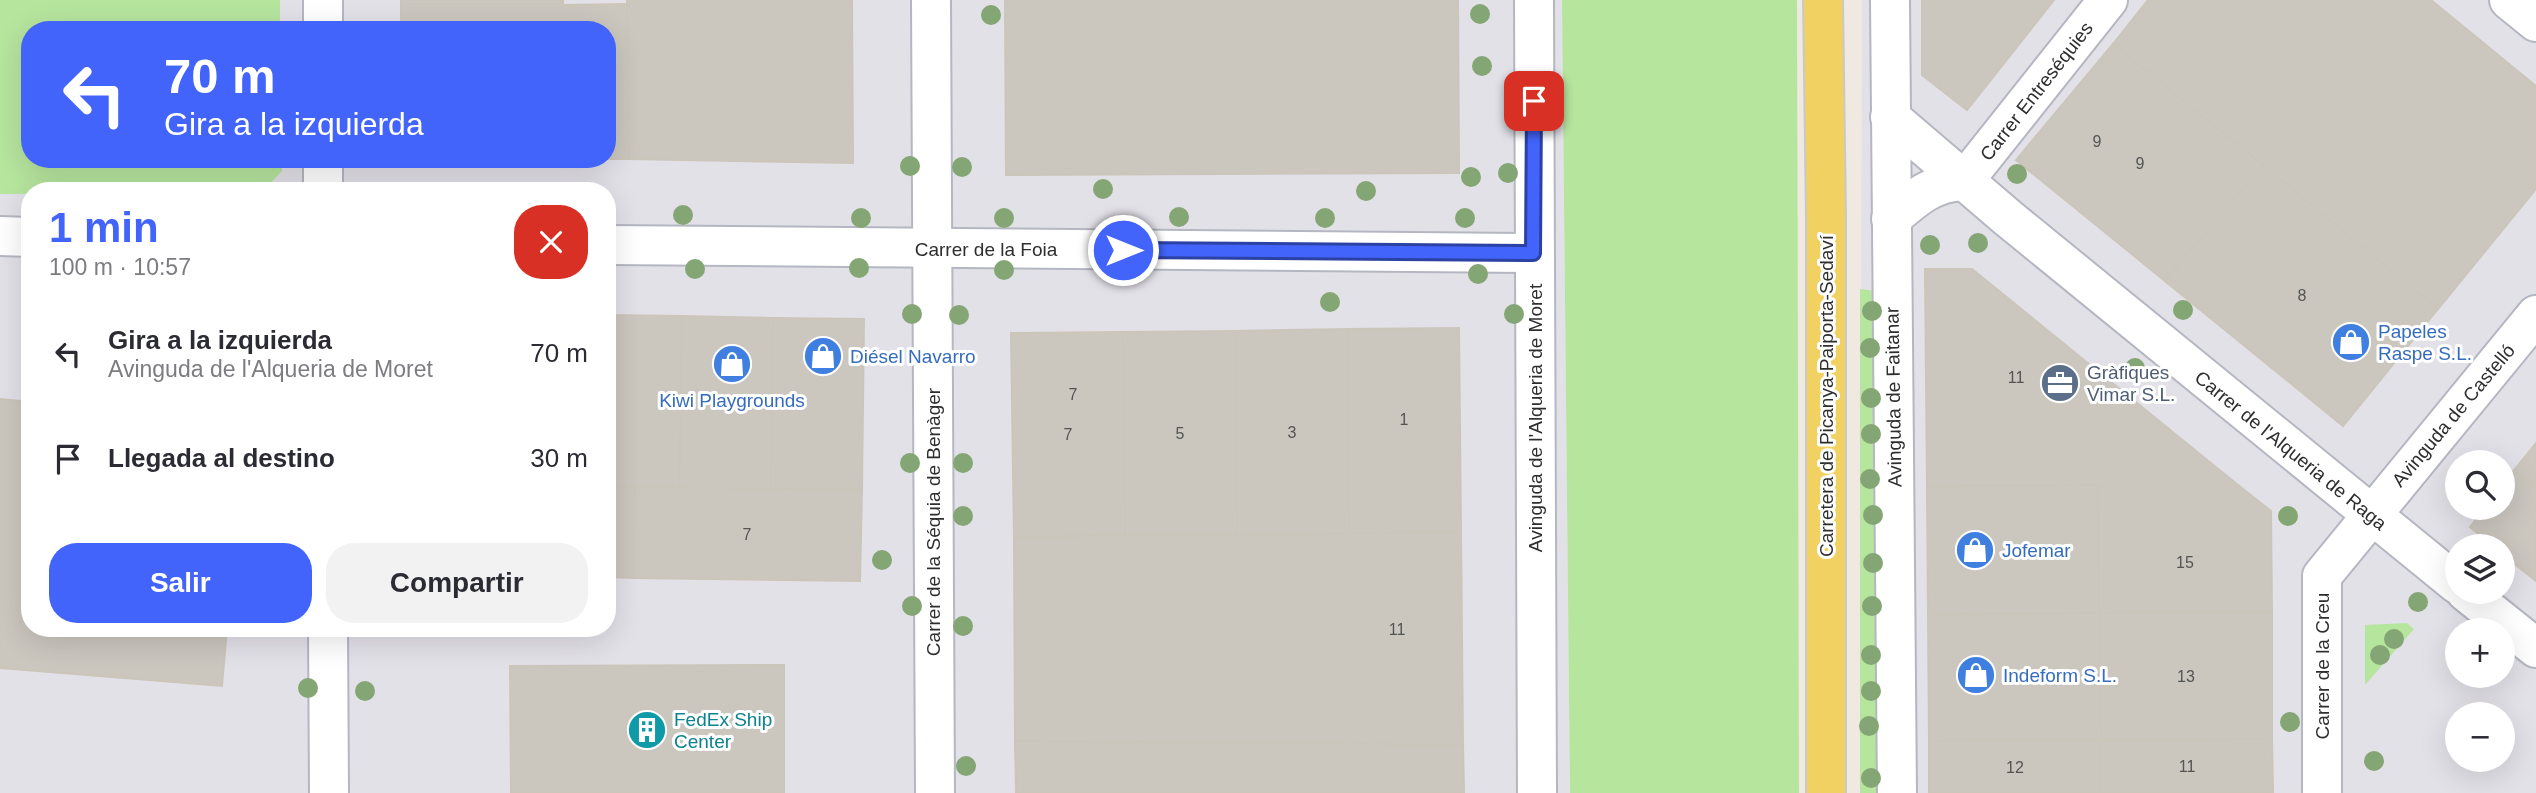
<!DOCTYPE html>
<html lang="es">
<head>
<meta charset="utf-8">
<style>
  :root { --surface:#fff; --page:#f2f2f3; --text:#2b2b33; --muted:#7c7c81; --accent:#4264fb }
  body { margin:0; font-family:Helvetica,sans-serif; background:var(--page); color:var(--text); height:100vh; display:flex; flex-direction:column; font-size:26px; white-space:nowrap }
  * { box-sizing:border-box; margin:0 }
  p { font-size:23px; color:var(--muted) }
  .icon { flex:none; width:38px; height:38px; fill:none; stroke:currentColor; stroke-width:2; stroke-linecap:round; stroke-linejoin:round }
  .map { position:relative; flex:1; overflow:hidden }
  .sheet { position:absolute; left:21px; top:182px; width:595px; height:455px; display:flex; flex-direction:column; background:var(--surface); border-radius:28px; box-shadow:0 7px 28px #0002 }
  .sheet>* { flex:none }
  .banner { position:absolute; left:21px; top:21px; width:595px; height:147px; border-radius:28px; box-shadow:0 7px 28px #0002; background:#4264fb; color:#fff; overflow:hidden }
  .controls { position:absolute; left:2445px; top:450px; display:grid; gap:14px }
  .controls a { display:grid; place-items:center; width:70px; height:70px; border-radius:50%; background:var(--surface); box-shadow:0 7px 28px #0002; font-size:35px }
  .pin { position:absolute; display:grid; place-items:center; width:60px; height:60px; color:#fff; margin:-30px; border-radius:14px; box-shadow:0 4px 10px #0006 }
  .me { position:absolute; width:77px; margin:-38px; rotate:90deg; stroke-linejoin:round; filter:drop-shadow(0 0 5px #0008) }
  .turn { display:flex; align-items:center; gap:24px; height:147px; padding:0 28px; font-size:32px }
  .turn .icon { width:91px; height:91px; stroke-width:2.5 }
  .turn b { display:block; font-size:49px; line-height:60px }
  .round { display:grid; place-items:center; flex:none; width:74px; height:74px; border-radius:28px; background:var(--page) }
  .head { display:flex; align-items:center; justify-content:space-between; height:119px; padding:0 28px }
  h1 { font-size:42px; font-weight:800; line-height:52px; color:var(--accent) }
  .cta { display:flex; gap:14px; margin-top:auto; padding:14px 28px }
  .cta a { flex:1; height:80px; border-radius:28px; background:var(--accent); color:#fff; font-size:28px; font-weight:800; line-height:80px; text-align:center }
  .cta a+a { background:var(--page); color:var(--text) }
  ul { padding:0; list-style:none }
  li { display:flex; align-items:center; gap:21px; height:105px; padding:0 28px }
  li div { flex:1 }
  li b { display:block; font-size:26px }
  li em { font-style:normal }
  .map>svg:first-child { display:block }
  .industrial { fill:#e3e1e8; fill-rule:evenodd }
  .green { fill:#b6e59e }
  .building { fill:#cbc7bf; stroke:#cbc5ba; stroke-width:2 }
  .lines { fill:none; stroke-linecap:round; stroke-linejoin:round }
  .minor-casing { stroke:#b4b7c1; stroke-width:42 }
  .major-casing { stroke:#c9c9c9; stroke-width:42 }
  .minor { stroke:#fff; stroke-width:38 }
  .major { stroke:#f2d163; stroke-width:38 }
  .tree { fill:#84a574 }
  .route-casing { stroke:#2b41a3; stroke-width:18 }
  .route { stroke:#4264fb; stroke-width:12 }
  .labels { text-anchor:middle; stroke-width:6; stroke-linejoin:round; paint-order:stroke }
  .number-label { font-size:16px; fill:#555452 }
  .street-label { font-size:19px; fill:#2e2e2e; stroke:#fff }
  .shop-label { font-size:19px; fill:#366cbe; stroke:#fff; text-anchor:start }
  .service-label { font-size:19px; fill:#4e5e75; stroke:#fff; text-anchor:start }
  .culture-label { font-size:19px; fill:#0d838f; stroke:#fff; text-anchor:start }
</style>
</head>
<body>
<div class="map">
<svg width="2536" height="793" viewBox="0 0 2536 793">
  <rect width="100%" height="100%" fill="#efe9e1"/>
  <g class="industrial">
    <path d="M0 0H1562L1570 793H0ZM30 30H607V159H30ZM30 191H607V628H30Z"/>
    <path d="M1862 0H2536V793H1860ZM2457 462H2502V508H2457ZM2457 546H2502V592H2457ZM2457 630H2502V676H2457ZM2457 714H2502V760H2457Z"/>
  </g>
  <g class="green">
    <path d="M0 0H280V30H30V159H282V171L263 191H30V194H0Z"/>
    <path d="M1562 0H1797L1799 793H1570Z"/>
    <path d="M1860 289 1877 291 1879 793H1860Z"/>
    <path d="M2407 623 2414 629 2365 685V625Z"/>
  </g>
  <g class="building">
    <path d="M401 0H563V5L627 4 629 159H607V30H401Z"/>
    <path d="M627 0H852L853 163 629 159Z"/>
    <path d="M1005 0H1458L1459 173 1006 175Z"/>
    <path d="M1922 0H2054L1967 110 1922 75Z"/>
    <path d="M2148 0H2431L2536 86V189L2438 309 2113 44Z"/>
    <path d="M2113 44 2263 165 2165 281 2016 160Z"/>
    <path d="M403 159H556L403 162Z"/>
    <path d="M2263 165 2438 309 2343 426 2165 281Z"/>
    <path d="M1925 269H1972L2238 485 1927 486Z"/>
    <path d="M607 315 682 316 680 488 607 487Z"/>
    <path d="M682 316 773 318 771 489 680 488Z"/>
    <path d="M773 318 864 319 862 490 771 489Z"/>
    <path d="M1459 328 1461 532 1349 534 1347 329Z"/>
    <path d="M1347 329 1349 534 1237 535 1235 331Z"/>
    <path d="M1235 331 1237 535H1125L1123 332Z"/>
    <path d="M1123 332 1125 535 1014 537 1011 333Z"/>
    <path d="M0 399 30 402V628H227L222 686 0 668Z"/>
    <path d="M2536 443V487L2515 469Z"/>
    <path d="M2515 469 2536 487V581L2502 554V546H2493L2470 527 2485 508H2502V485Z"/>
    <path d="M2098 485H2238L2271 511 2272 612 2099 613Z"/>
    <path d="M2098 485 2099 613 1928 614 1927 486Z"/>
    <path d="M607 487H634L633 578 607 577Z"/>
    <path d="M634 487 862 490 860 581 633 578Z"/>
    <path d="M1461 532 1463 745 1015 741 1014 537Z"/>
    <path d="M2272 612V739L2101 740 2099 613Z"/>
    <path d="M2099 613 2101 740 1929 741 1928 614Z"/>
    <path d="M784 665V793H511L510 666Z"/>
    <path d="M2272 739 2273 793H2101V740Z"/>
    <path d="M2101 740V793H1929V741Z"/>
    <path d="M1015 741 1463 745 1464 793H1016Z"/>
  </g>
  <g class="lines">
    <g class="minor-casing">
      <g id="minor">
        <path d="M323 0V30"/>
        <path d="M931 0 935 793"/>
        <path d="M1534 0 1537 793"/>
        <path d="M1890 0 1897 793"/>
        <path d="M2509 0 2536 22"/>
        <path d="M1890 117 2008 218 2457 584"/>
        <path d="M1964 181 2108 0"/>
        <path d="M323 191V159"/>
        <path d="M1891 219C1914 199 1932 182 1964 181"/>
        <path d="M0 236 30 237"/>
        <path d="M607 245 1533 253"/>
        <path d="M2466 592 2536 648"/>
        <path d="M328 628 329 793"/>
        <path d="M2322 793V576L2536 315"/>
      </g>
    </g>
    <g class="major-casing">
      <path id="major" d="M1823 0 1826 219V793"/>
    </g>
    <use href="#minor" class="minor"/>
    <use href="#major" class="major"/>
  </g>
  <g class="tree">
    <circle cx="1480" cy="14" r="10"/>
    <circle cx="991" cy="15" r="10"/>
    <circle cx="1482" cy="66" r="10"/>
    <circle cx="910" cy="166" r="10"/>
    <circle cx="962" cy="167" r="10"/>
    <circle cx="1508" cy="173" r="10"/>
    <circle cx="2017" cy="174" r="10"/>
    <circle cx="1471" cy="177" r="10"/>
    <circle cx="1103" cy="189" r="10"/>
    <circle cx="1366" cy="191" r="10"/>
    <circle cx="683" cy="215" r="10"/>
    <circle cx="1179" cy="217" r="10"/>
    <circle cx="861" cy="218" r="10"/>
    <circle cx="1004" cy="218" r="10"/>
    <circle cx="1325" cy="218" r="10"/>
    <circle cx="1465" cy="218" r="10"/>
    <circle cx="1978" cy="243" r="10"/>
    <circle cx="1930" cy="245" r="10"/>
    <circle cx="859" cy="268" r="10"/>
    <circle cx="695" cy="269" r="10"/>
    <circle cx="1004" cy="270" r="10"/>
    <circle cx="1478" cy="274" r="10"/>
    <circle cx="1330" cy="302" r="10"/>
    <circle cx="2183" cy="310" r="10"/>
    <circle cx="1872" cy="311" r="10"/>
    <circle cx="912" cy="314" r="10"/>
    <circle cx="1514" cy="314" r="10"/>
    <circle cx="959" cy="315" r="10"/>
    <circle cx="1870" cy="348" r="10"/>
    <circle cx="2135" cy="368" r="10"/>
    <circle cx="1871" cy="398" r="10"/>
    <circle cx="1871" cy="434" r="10"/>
    <circle cx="910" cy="463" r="10"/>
    <circle cx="963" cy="463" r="10"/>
    <circle cx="1870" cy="479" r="10"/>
    <circle cx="1873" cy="515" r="10"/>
    <circle cx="963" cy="516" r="10"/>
    <circle cx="2288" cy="516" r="10"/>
    <circle cx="882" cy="560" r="10"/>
    <circle cx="1873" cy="563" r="10"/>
    <circle cx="2418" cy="602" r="10"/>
    <circle cx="912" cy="606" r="10"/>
    <circle cx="1872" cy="606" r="10"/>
    <circle cx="963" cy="626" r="10"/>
    <circle cx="2394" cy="639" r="10"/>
    <circle cx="1871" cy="655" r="10"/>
    <circle cx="2380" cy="655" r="10"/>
    <circle cx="308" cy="688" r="10"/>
    <circle cx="365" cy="691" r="10"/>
    <circle cx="1871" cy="691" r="10"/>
    <circle cx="2290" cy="722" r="10"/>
    <circle cx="1869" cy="726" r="10"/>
    <circle cx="2374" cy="761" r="10"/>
    <circle cx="966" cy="766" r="10"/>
    <circle cx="1871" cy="778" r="10"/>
  </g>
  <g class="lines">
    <g class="route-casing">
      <path id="route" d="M1123 250 1533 253 1534 101"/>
    </g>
    <use href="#route" class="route"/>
  </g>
  <defs>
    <g id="shop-disc" transform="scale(2.0125)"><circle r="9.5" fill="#3f7fe0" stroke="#fff"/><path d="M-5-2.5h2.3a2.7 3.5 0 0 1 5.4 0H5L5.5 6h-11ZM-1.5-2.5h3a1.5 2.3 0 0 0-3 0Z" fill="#fff"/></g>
    <g id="office-disc" transform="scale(2.0125)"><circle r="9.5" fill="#5c6f8a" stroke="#fff"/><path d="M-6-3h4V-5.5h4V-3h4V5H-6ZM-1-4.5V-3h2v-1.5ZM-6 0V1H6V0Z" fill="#fff"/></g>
    <g id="building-disc" transform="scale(2.0125)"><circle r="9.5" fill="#0f9aa8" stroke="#fff"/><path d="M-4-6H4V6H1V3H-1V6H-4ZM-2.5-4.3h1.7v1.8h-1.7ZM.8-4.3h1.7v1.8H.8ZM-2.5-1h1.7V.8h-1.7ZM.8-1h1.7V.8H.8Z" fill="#fff"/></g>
  </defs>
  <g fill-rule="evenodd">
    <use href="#shop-disc" x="2351" y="342"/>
    <use href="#shop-disc" x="823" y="356"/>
    <use href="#shop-disc" x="732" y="364"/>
    <use href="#office-disc" x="2060" y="383"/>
    <use href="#shop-disc" x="1975" y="550"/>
    <use href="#shop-disc" x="1976" y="675"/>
    <use href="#building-disc" x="647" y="730"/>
  </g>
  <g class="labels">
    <g class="number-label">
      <text x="2097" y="147">9</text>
      <text x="2140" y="169">9</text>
      <text x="2302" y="301">8</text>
      <text x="2016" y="383">11</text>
      <text x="1073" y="400">7</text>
      <text x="1404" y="425">1</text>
      <text x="1292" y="438">3</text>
      <text x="1180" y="439">5</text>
      <text x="1068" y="440">7</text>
      <text x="747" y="540">7</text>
      <text x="2185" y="568">15</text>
      <text x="1397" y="635">11</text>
      <text x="2186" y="682">13</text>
      <text x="2187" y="772">11</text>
      <text x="2015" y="773">12</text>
    </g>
    <g class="street-label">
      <text transform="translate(2036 91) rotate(-52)" y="7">Carrer Entreséquies</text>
      <text x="986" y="256">Carrer de la Foia</text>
      <text transform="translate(1826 396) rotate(-90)" y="7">Carretera de Picanya-Paiporta-Sedaví</text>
      <text transform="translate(1893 397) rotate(-91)" y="7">Avinguda de Faitanar</text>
      <text transform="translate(2453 415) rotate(-50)" y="7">Avinguda de Castelló</text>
      <text transform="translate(1535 418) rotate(-90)" y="7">Avinguda de l'Alqueria de Moret</text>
      <text transform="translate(2291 450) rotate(39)" y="7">Carrer de l'Alqueria de Raga</text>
      <text transform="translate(933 522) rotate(-90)" y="7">Carrer de la Séquia de Benàger</text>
      <text transform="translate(2322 666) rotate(-90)" y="7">Carrer de la Creu</text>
    </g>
    <g class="shop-label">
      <text x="2378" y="338">Papeles<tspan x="2378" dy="22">Raspe S.L.</tspan></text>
      <text x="850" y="363">Diésel Navarro</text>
      <text x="732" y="407" text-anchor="middle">Kiwi Playgrounds</text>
      <text x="2002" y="557">Jofemar</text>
      <text x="2003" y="682">Indeform S.L.</text>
    </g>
    <g class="service-label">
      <text x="2087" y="379">Gràfiques<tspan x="2087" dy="22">Vimar S.L.</tspan></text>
    </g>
    <g class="culture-label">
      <text x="674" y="726">FedEx Ship<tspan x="674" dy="22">Center</tspan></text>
    </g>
  </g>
</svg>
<div class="controls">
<a><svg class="icon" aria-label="search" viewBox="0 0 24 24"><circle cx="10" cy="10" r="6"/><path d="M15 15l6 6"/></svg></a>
<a><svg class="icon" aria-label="layers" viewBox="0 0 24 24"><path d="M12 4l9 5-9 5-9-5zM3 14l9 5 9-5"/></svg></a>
<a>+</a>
<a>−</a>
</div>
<div class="pin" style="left:1534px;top:101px;background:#d93025"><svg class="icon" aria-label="arrive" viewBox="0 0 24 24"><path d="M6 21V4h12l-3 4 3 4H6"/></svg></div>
<svg class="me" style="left:1123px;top:250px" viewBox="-20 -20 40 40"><circle r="17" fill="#4264fb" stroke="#fff" stroke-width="3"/><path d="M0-11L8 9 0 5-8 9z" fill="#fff"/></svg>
<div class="banner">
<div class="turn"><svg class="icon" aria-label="left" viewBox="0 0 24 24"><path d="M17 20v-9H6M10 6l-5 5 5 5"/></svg><div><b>70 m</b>Gira a la izquierda</div></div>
</div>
<section class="sheet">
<div class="head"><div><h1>1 min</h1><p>100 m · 10:57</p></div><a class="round" style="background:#d93025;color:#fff"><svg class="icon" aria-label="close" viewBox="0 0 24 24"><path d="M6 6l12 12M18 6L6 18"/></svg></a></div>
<ul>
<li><svg class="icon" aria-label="left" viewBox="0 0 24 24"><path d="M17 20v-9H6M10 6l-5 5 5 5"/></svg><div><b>Gira a la izquierda</b><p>Avinguda de l'Alqueria de Moret</p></div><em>70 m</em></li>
<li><svg class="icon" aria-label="arrive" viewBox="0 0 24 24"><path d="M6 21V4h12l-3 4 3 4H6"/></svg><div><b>Llegada al destino</b></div><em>30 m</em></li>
</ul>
<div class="cta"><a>Salir</a><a>Compartir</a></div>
</section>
</div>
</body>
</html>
